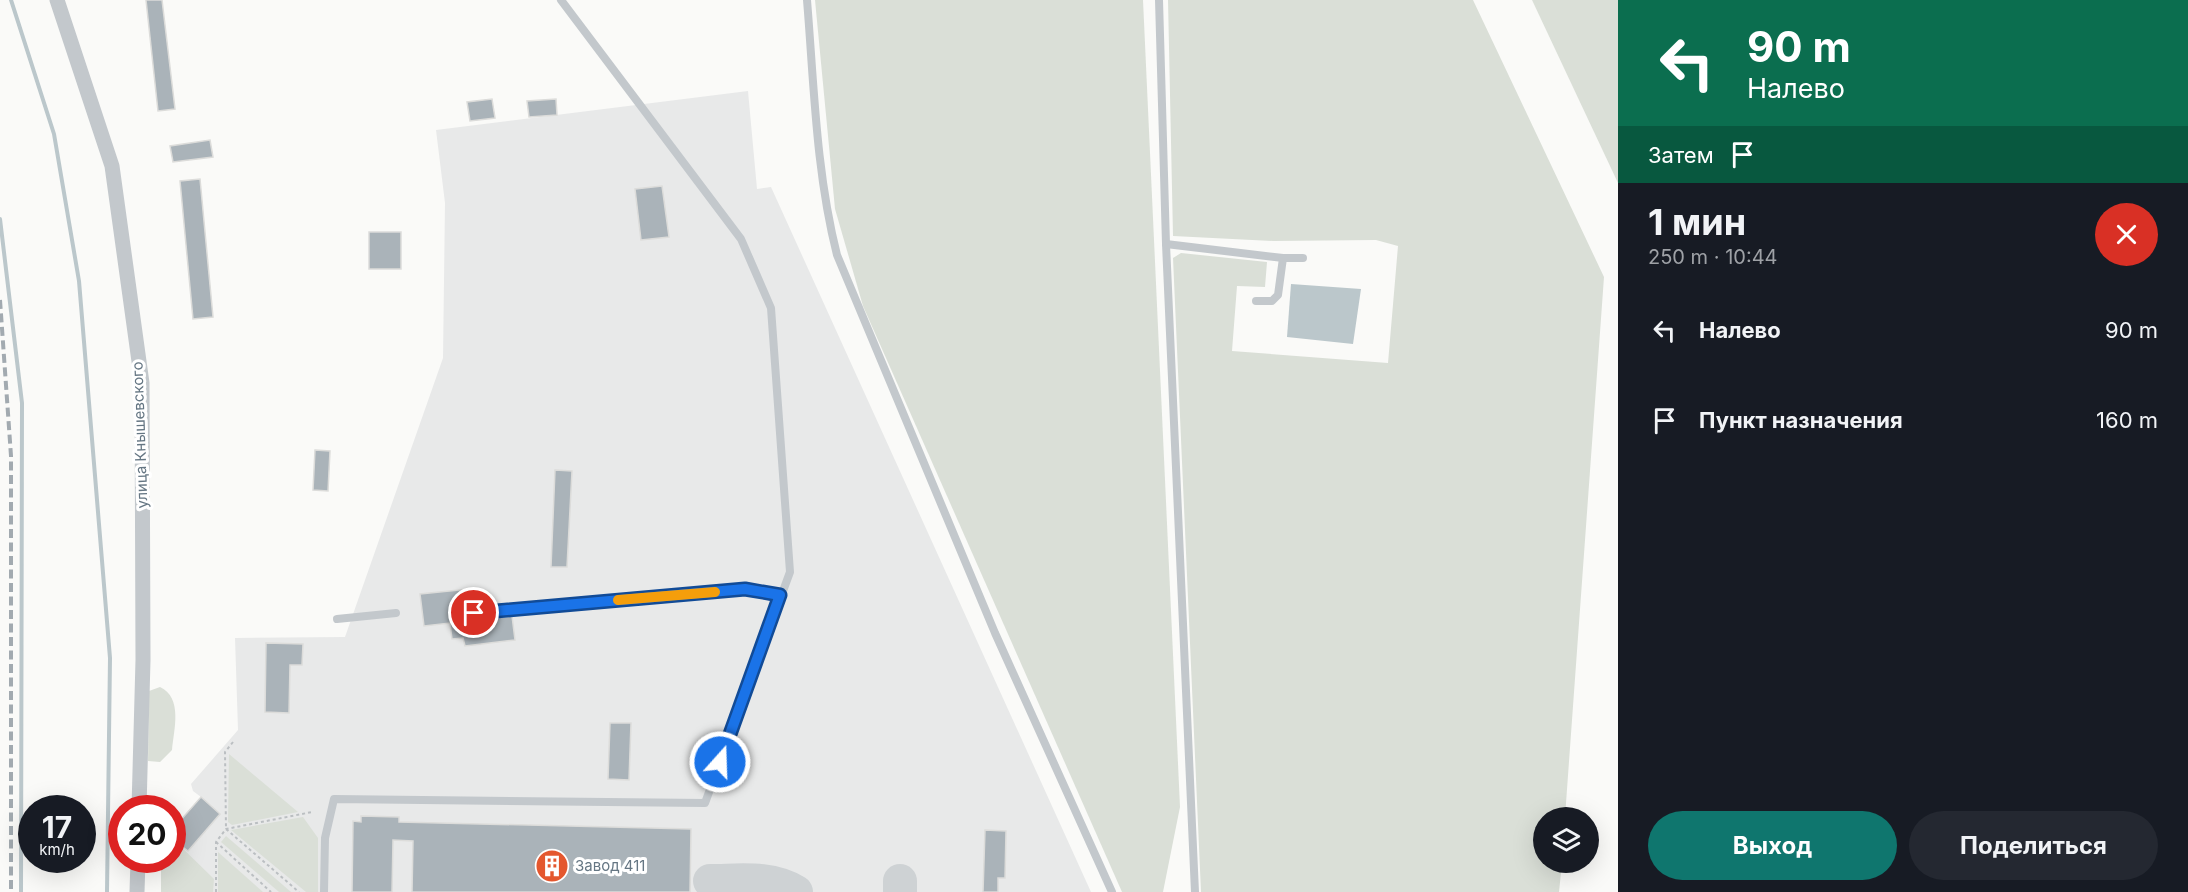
<!DOCTYPE html>
<html lang="ru">
<head>
<meta charset="utf-8">
<style>
  :root { --surface:#171b24; --page:#242831; --text:#f1f3f6; --muted:#9ea1a6; --accent:#0f766e }
  body { margin:0; font-family:Inter,sans-serif; background:var(--page); color:var(--text); height:100vh; display:flex; flex-direction:column; font-size:22px; white-space:nowrap }
  * { box-sizing:border-box; margin:0 }
  p { font-size:20px; color:var(--muted) }
  .icon { flex:none; width:33px; height:33px; fill:none; stroke:currentColor; stroke-width:2; stroke-linecap:round; stroke-linejoin:round }
  .map { position:relative; flex:1; overflow:hidden }
  .panel { display:flex; flex-direction:column; background:var(--surface); width:570px }
  .panel>* { flex:none }
  .top-card { background:#0b6e4f; color:#fff; overflow:hidden }
  .controls { position:absolute; left:1533px; top:807px; display:grid; gap:12px }
  .controls a { display:grid; place-items:center; width:66px; height:66px; border-radius:50%; background:var(--surface); box-shadow:0 6px 24px #0002; font-size:30px }
  .speed { position:absolute; left:18px; top:795px; display:flex; gap:12px; font-size:30px; font-weight:700; text-align:center }
  .speed>* { display:grid; place-content:center; width:78px; height:78px; border-radius:50%; background:var(--surface); box-shadow:0 6px 24px #0002; line-height:1 }
  .speed small { font-size:15px; font-weight:400 }
  .speed .limit { border:9px solid #d22; background:#fff; color:#111 }
  .pin { position:absolute; display:grid; place-items:center; width:51px; height:51px; color:#fff; margin:-26px; border:3px solid #fff; border-radius:50%; box-shadow:0 2px 6px #0007 }
  .me { position:absolute; width:66px; margin:-33px; rotate:20deg; stroke-linejoin:round; filter:drop-shadow(0 0 4px #0008) }
  .turn { display:flex; align-items:center; gap:21px; height:126px; padding:0 30px; font-size:27px }
  .turn .icon { width:78px; height:78px; stroke-width:2.5 }
  .turn b { display:block; font-size:42px; line-height:51px }
  .then { display:flex; align-items:center; height:57px; padding:0 30px; background:#0003; gap:12px; font-size:22px }
  .round { display:grid; place-items:center; flex:none; width:63px; height:63px; border-radius:32px; background:var(--page) }
  .headline { display:flex; align-items:center; justify-content:space-between; height:102px; padding:0 30px }
  h1 { font-size:36px; font-weight:700; line-height:45px }
  .cta { display:flex; gap:12px; margin-top:auto; padding:12px 30px }
  .cta a { flex:1; height:69px; border-radius:36px; background:var(--accent); color:#fff; font-size:24px; font-weight:700; line-height:69px; text-align:center }
  .cta a+a { background:var(--page); color:var(--text) }
  ul { padding:0; list-style:none }
  li { display:flex; align-items:center; gap:18px; height:90px; padding:0 30px }
  li div { flex:1 }
  li b { display:block; font-size:22px }
  li em { font-style:normal }
  main { display:flex; flex:1; min-height:0 }
  .map>svg:first-child { display:block }
  .built { fill:#e8e9e9 }
  .green { fill:#dadfd7 }
  .water { fill:#bbc7cb }
  .lines { fill:none; stroke-linecap:round; stroke-linejoin:round }
  .stream { stroke:#bbc7cb; stroke-width:4 }
  .taxiway { stroke:#ced2d4; stroke-width:34 }
  .building { fill:#aab3b9; stroke:#dcdcda; stroke-width:1.5 }
  .path { stroke:#bbbfc2; stroke-width:2; stroke-dasharray:3 3; stroke-linecap:butt }
  .service { stroke:#c3c8cc; stroke-width:8 }
  .minor { stroke:#c3c8cc; stroke-width:15 }
  .rail { stroke:#a2aab0; stroke-width:4; stroke-dasharray:9 4.5; stroke-linecap:butt }
  .route-casing { stroke:#114b97; stroke-width:15 }
  .route { stroke:#1a73e8; stroke-width:10 }
  .slow { stroke:#f59e0b; stroke-width:10 }
  .labels { text-anchor:middle; stroke-width:6; stroke-linejoin:round; paint-order:stroke }
  .street-label { font-size:15px; fill:#657683; stroke:#fff }
  .poi-label { font-size:15px; fill:#657683; stroke:#fff; text-anchor:start }
</style>
</head>
<body>
<main>
<div class="map">
<svg width="1618" height="892" viewBox="0 0 1618 892">
  <rect width="100%" height="100%" fill="#fafaf8"/>
  <path class="built" d="M748 91 757 189 771 187 1091 892H161L162 860H172L173 830 201 797 193 791 191 784 238 730 235 638 345 637 443 358 445 203 436 130Z"/>
  <g class="green">
    <path d="M815 0H1143L1180 807 1163 892H1122L863 306 835 209Z"/>
    <path d="M1168 0H1473L1604 277 1565 817 1544 818V862L1562 863 1559 892H1201L1173 258 1181 253 1267 262 1265 287 1237 286 1232 351 1388 363 1398 246 1376 240 1273 241 1173 236Z"/>
    <path d="M1532 0H1618V183Z"/>
    <path d="M160 687C183 698 174 729 172 750L160 762 148 761 149 691Z"/>
    <path d="M229 754 298 812 232 825 228 822Z"/>
    <path d="M303 817 318 838V892H306L231 830Z"/>
    <path d="M226 836 291 892H279L221 842Z"/>
    <path d="M173 839 214 879 213 892H161V863L162 860H172Z"/>
    <path d="M218 852 263 892H218Z"/>
  </g>
  <path class="water" d="M1291 284 1361 289 1353 344 1287 337Z"/>
  <g class="lines">
    <g class="stream">
      <path d="M11 0 54 134 79 281 110 658 107 892"/>
      <path d="M0 219 22 403 21 892"/>
    </g>
    <g class="taxiway">
      <path d="M710 881C739 881 770 876 796 892"/>
      <path d="M900 892V881"/>
    </g>
  </g>
  <g class="building">
    <path d="M146 0H162L175 109 158 111Z"/>
    <path d="M492 99 495 118 470 121 467 102Z"/>
    <path d="M556 99 557 115 529 117 527 101Z"/>
    <path d="M210 140 213 157 173 162 170 146Z"/>
    <path d="M200 179 213 317 193 319 180 181Z"/>
    <path d="M662 186 669 237 641 240 635 189Z"/>
    <rect x="369" y="232" width="32" height="37"/>
    <path d="M315 450 330 451 328 491 313 490Z"/>
    <path d="M555 470 572 471 567 567H551Z"/>
    <path d="M469 589V617L473 620 512 616 515 640 465 646 463 638 452 639 450 623 424 626 420 594Z"/>
    <path d="M266 643 303 644 302 665H290L289 713 265 712Z"/>
    <path d="M610 723H631L629 780 608 779Z"/>
    <path d="M201 797 220 814 188 851 172 839V830Z"/>
    <path d="M361 816 399 817V822L691 829 690 892H412L413 841 393 840 392 892H352L353 821 361 822Z"/>
    <path d="M985 830 1006 831 1005 878H998V892H983Z"/>
  </g>
  <g class="lines">
    <g class="path">
      <path d="M233 742 225 752 226 829 299 892"/>
      <path d="M216 842 271 892"/>
      <path d="M216 892V842L226 829 312 812"/>
    </g>
    <g class="service">
      <path d="M807 0C814 85 816 172 837 255L995 633 1112 892"/>
      <path d="M1159 0 1166 244 1195 892"/>
      <path d="M1166 244 1283 258"/>
      <path d="M1256 301H1272L1278 295 1283 258H1303"/>
      <path d="M474 613 745 589 780 595"/>
      <path d="M337 619 396 613"/>
      <path d="M324 892 325 838 334 799 705 803 790 572 771 308 741 239 561 0"/>
    </g>
    <g class="minor">
      <path d="M57 0 112 166 142 383 143 660 139 808"/>
      <path d="M137 892 138 860"/>
    </g>
    <path class="rail" d="M0 300 11 456V892"/>
  </g>
  <g class="lines">
    <g class="route-casing">
      <path id="route" d="M474 613 745 589 780 595 720 762"/>
    </g>
    <use href="#route" class="route"/>
    <path class="slow" d="M618 600 715 592"/>
  </g>
  <defs>
    <g id="building-disc" transform="scale(1.725)"><circle r="9.5" fill="#e4572e" stroke="#fff"/><path d="M-4-6H4V6H1V3H-1V6H-4ZM-2.5-4.3h1.7v1.8h-1.7ZM.8-4.3h1.7v1.8H.8ZM-2.5-1h1.7V.8h-1.7ZM.8-1h1.7V.8H.8Z" fill="#fff"/></g>
  </defs>
  <g fill-rule="evenodd">
    <use href="#building-disc" x="552" y="866"/>
  </g>
  <g class="labels">
    <g class="street-label">
      <text transform="translate(140 435) rotate(-92)" y="5">улица Кнышевского</text>
    </g>
    <g class="poi-label">
      <text x="575" y="871">Завод 411</text>
    </g>
  </g>
</svg>
<div class="controls">
<a><svg class="icon" aria-label="layers" viewBox="0 0 24 24"><path d="M12 4l9 5-9 5-9-5zM3 14l9 5 9-5"/></svg></a>
</div>
<div class="speed"><div>17<small>km/h</small></div><div class="limit">20</div></div>
<div class="pin" style="left:474px;top:613px;background:#d93025"><svg class="icon" aria-label="arrive" viewBox="0 0 24 24"><path d="M6 21V4h12l-3 4 3 4H6"/></svg></div>
<svg class="me" style="left:720px;top:762px" viewBox="-20 -20 40 40"><circle r="17" fill="#1a73e8" stroke="#fff" stroke-width="3"/><path d="M0-11L8 9 0 5-8 9z" fill="#fff"/></svg>
</div>
<section class="panel">
<div class="top-card">
<div class="turn"><svg class="icon" aria-label="left" viewBox="0 0 24 24"><path d="M17 20v-9H6M10 6l-5 5 5 5"/></svg><div><b>90 m</b>Налево</div></div>
<div class="then">Затем<svg class="icon" aria-label="arrive" viewBox="0 0 24 24"><path d="M6 21V4h12l-3 4 3 4H6"/></svg></div>
</div>
<div class="headline"><div><h1>1 мин</h1><p>250 m · 10:44</p></div><a class="round" style="background:#d93025;color:#fff"><svg class="icon" aria-label="close" viewBox="0 0 24 24"><path d="M6 6l12 12M18 6L6 18"/></svg></a></div>
<ul>
<li><svg class="icon" aria-label="left" viewBox="0 0 24 24"><path d="M17 20v-9H6M10 6l-5 5 5 5"/></svg><div><b>Налево</b></div><em>90 m</em></li>
<li><svg class="icon" aria-label="arrive" viewBox="0 0 24 24"><path d="M6 21V4h12l-3 4 3 4H6"/></svg><div><b>Пункт назначения</b></div><em>160 m</em></li>
</ul>
<div class="cta"><a>Выход</a><a>Поделиться</a></div>
</section>
</main>
</body>
</html>
